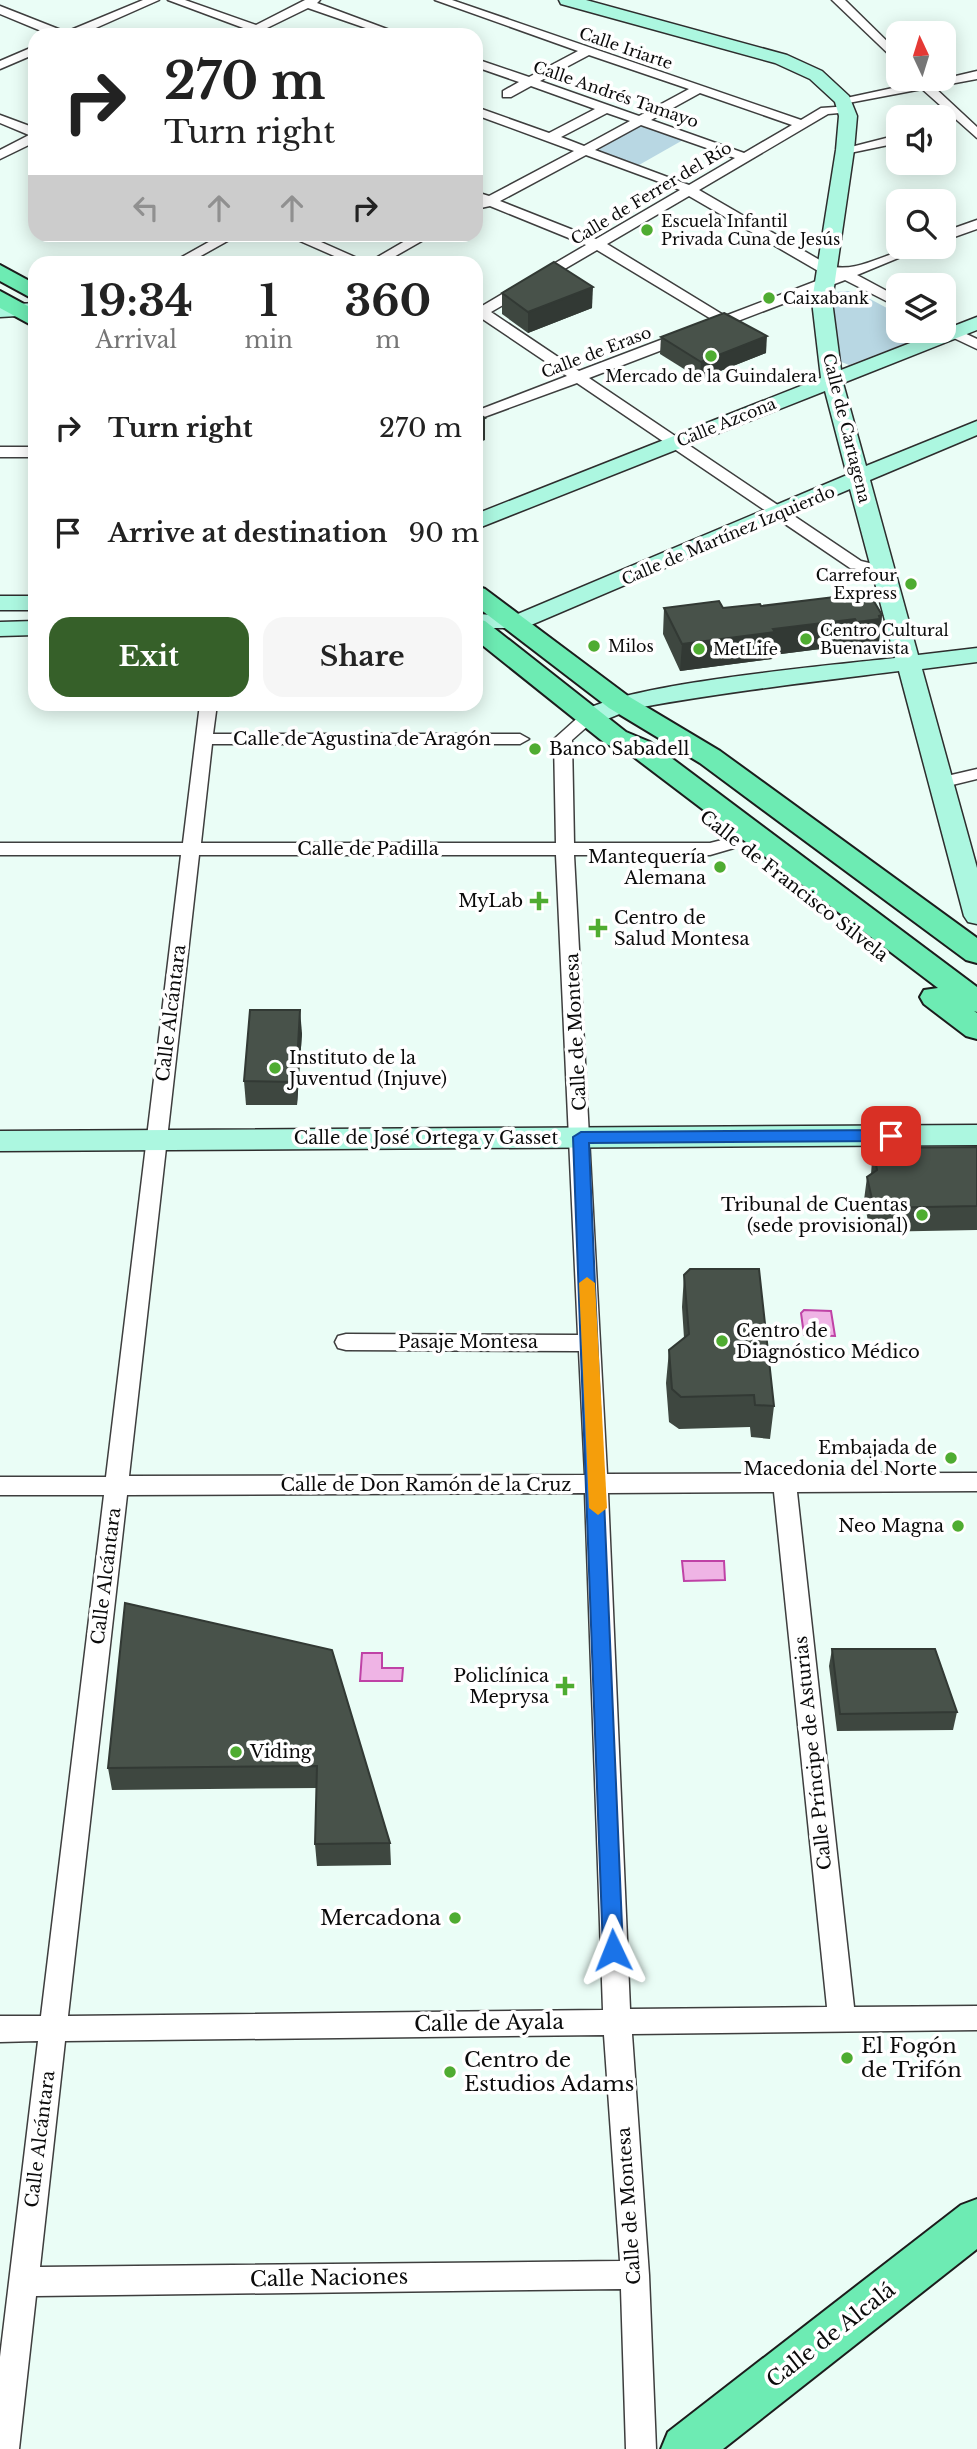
<!DOCTYPE html>
<html lang="en">
<head>
<meta charset="utf-8">
<style>
  :root { --surface:#fff; --page:#f6f6f6; --text:#222; --muted:#767676; --accent:#366029 }
  body { margin:0; font-family:"Libre Baskerville",serif; background:var(--page); color:var(--text); height:100vh; display:flex; flex-direction:column; font-size:26px; white-space:nowrap }
  * { box-sizing:border-box; margin:0 }
  p { font-size:23px; color:var(--muted) }
  .icon { flex:none; width:38px; height:38px; fill:none; stroke:currentColor; stroke-width:2; stroke-linecap:round; stroke-linejoin:round }
  .map { position:relative; flex:1; overflow:hidden }
  .drawer { position:absolute; left:28px; top:256px; width:455px; height:455px; display:flex; flex-direction:column; background:var(--surface); border-radius:21px; box-shadow:0 4px 18px #0003 }
  .drawer>* { flex:none }
  .guide { position:absolute; left:28px; top:28px; width:455px; height:214px; border-radius:21px; box-shadow:0 4px 18px #0003; background:#fff; color:var(--text); overflow:hidden }
  .needle { width:46px; rotate:356deg }
  .tools { position:absolute; left:886px; top:21px; display:grid; gap:14px }
  .tools a { display:grid; place-items:center; width:70px; height:70px; border-radius:14px; background:var(--surface); box-shadow:0 4px 18px #0003; font-size:35px }
  .pin { position:absolute; display:grid; place-items:center; width:60px; height:60px; color:#fff; margin:-30px; border-radius:14px; box-shadow:0 4px 10px #0006 }
  .me { position:absolute; width:77px; margin:-38px; rotate:358deg; stroke-linejoin:round; filter:drop-shadow(0 0 5px #0008) }
  .turn { display:flex; align-items:center; gap:24px; height:147px; padding:0 21px; font-size:32px }
  .turn .icon { width:91px; height:91px; stroke-width:2.5 }
  .turn b { display:block; font-size:49px; line-height:60px }
  .lanes { display:flex; align-items:center; height:66px; padding:0 21px; background:#0003; justify-content:center; gap:35px; direction:ltr }
  .lanes .off { opacity:.35 }
  .eta { display:flex; justify-content:space-evenly; align-items:center; height:119px; text-align:center }
  .eta b { font-size:42px; font-weight:700; line-height:49px }
  .primary-button { display:flex; gap:14px; margin-top:auto; padding:14px 21px }
  .primary-button a { flex:1; height:80px; border-radius:21px; background:var(--accent); color:#fff; font-size:28px; font-weight:700; line-height:80px; text-align:center }
  .primary-button a+a { background:var(--page); color:var(--text) }
  ul { padding:0; list-style:none }
  li { display:flex; align-items:center; gap:21px; height:105px; padding:0 21px }
  li div { flex:1 }
  li b { display:block; font-size:26px }
  li em { font-style:normal }
  .map>svg:first-child { display:block }
  .green { fill:#b8d7e3 }
  .water { fill:#efb4e5; stroke:#bf42a6; stroke-width:2 }
  .lines { fill:none; stroke-linecap:round; stroke-linejoin:round }
  .street-casing { stroke:#3e3e3e; stroke-width:3 }
  .secondary-casing { stroke:#2d2d2d; stroke-width:3 }
  .primary-casing { stroke:#1c1c1c; stroke-width:4 }
  .street { fill:#fff; fill-rule:evenodd }
  .secondary { fill:#acf7e0; fill-rule:evenodd }
  .primary { fill:#6debb3; fill-rule:evenodd }
  .wall { fill:#3e4740 }
  .shaded-wall { fill:#323934 }
  .building { fill:#48524a; stroke:#323934; stroke-width:2 }
  .route { fill:#1a73e8; stroke:#114b97; stroke-width:2 }
  .slow { fill:#f59e0b }
  .poi-dot { fill:#4fac31; stroke:#fff; stroke-width:2.5 }
  .labels { text-anchor:middle; stroke-width:7; stroke-linejoin:round; paint-order:stroke }
  .far-street-label { font-size:16px; fill:#0b0b0b; stroke:#fff }
  .far-poi-label { font-size:16px; fill:#0b0b0b; stroke:#fff; text-anchor:start }
  .street-label { font-size:18px; fill:#0b0b0b; stroke:#fff }
  .poi-label { font-size:18px; fill:#0b0b0b; stroke:#fff; text-anchor:end }
  .near-poi-label { font-size:21px; fill:#0b0b0b; stroke:#fff; text-anchor:start }
  .near-street-label { font-size:21px; fill:#0b0b0b; stroke:#fff }
</style>
</head>
<body>
<div class="map">
<svg width="977" height="2449" viewBox="0 0 977 2449">
  <rect width="100%" height="100%" fill="#eafdf6"/>
  <g class="green">
    <path d="M636 127H646L683 140 639 165 600 151V147Z"/>
    <path d="M848 291 859 293 898 314V331L933 333 849 365 839 361 832 297 835 292Z"/>
  </g>
  <g class="water">
    <path d="M804 1310 831 1311 835 1336 804 1335 801 1313Z"/>
    <path d="M682 1561H724L725 1580 684 1581Z"/>
    <path d="M362 1653H382V1668H403L402 1681H360Z"/>
  </g>
  <g class="lines">
    <g class="street-casing">
      <g id="street">
        <path d="M143 0H159L80 35H51L0 14V6L66 32Z"/>
        <path d="M168 0H185L256 25 305 0H320L317 3 403 35H386L308 8 267 28 280 35H248L244 32 246 29Z"/>
        <path d="M435 0H452L801 120 821 108 850 106V112L828 114 699 190 830 266C862 274 892 247 925 247L857 275 898 297V307L845 280 589 378 861 561 890 568V574L850 568 577 383 476 420V411L567 376 481 318 476 319V304L482 306 586 245 490 206 476 209 479 202 476 192 489 196 574 151 476 115V107L549 133 595 109 531 86 511 97H503V91L519 82 476 67V59L529 77 578 51ZM589 55 689 89 639 116 540 81ZM700 93 792 125 744 153 651 120ZM607 113 630 121 584 146 561 137ZM641 125 735 158 689 185 595 150ZM586 155 673 187 680 190 596 239 500 201ZM689 196 820 272 832 275 725 316 607 244ZM597 250 713 320 579 371 491 312Z"/>
        <path d="M832 0H845L898 52V63Z"/>
        <path d="M35 46V54L0 69V61Z"/>
        <path d="M977 71V79L934 87 977 127V138L922 89 843 104 837 100 916 83 913 79H943Z"/>
        <path d="M0 115 35 128V142L0 159V150L29 135 0 123Z"/>
        <path d="M898 135V143L845 154 839 150Z"/>
        <path d="M977 220V229L943 241V232Z"/>
        <path d="M223 234H240L190 262H173Z"/>
        <path d="M284 234H303L366 262H348Z"/>
        <path d="M417 234H434L385 262H369Z"/>
        <path d="M943 323 977 339V349L939 331H943Z"/>
        <rect x="0" y="447" width="35" height="10"/>
        <path d="M200 704H217L213 734H520L529 739 520 744H212L201 843H556L554 739 583 713 589 712 598 717 572 740 574 843H710L722 840 726 834H738L741 838 734 848 710 855H574L607 1474 977 1473V1491L797 1492 854 2007 977 2006V2030L632 2034 649 2275 656 2449H626L621 2289 36 2296 19 2449H0V2357L38 2041 0 2042V2016H41L104 1495H0V1477H106L181 855H0V843H183ZM199 855H556L578 1335 346 1334 338 1336 335 1342 338 1348 346 1350 579 1351 585 1475 129 1476ZM774 1492 827 2007 630 2009 608 1493ZM585 1493 603 2010 68 2016 127 1495ZM604 2035 620 2261 40 2267 65 2041Z"/>
        <path d="M977 769V779L940 788 931 783 934 779Z"/>
      </g>
    </g>
    <g class="secondary-casing">
      <g id="secondary">
        <path d="M559 0H586L787 55 822 71 849 96 857 116 854 150 832 301 841 370 977 317V330L843 383 866 466 977 421V435L870 480 918 655 977 648V662L922 669 977 868V924L968 922 964 916 899 671C811 682 724 692 637 708 618 712 600 727 580 722L577 717C599 685 846 664 895 658L850 489 524 628H476V614L513 616 847 475 825 391 476 529V514L821 378 812 301 836 150 839 116 835 102 810 79 775 63 561 4Z"/>
        <path d="M35 303V315L0 317V305Z"/>
        <rect x="0" y="596" width="35" height="14"/>
        <path d="M35 621V635L0 636V622Z"/>
        <path d="M977 1125V1145L0 1151V1131Z"/>
      </g>
    </g>
    <g class="primary-casing">
      <g id="primary">
        <path d="M0 265 35 284V300L0 281Z"/>
        <path d="M0 291 35 310V327L0 308Z"/>
        <path d="M476 586 485 589 628 696 720 751 977 938V963L966 960 700 763 609 708 476 606Z"/>
        <path d="M476 619 485 621 626 732 650 742 977 987V1012L974 1011 977 1013V1039L966 1036 924 1004 920 997 924 990 938 988 630 754 606 744 476 640Z"/>
        <path d="M977 2199V2249L723 2449H661L668 2432 961 2205Z"/>
      </g>
    </g>
    <use href="#street" class="street"/>
    <use href="#secondary" class="secondary"/>
    <use href="#primary" class="primary"/>
  </g>
  <g class="wall">
    <path d="M502 293 592 308 528 333 502 314Z"/>
    <path d="M661 337 766 353 700 379 660 354Z"/>
    <path d="M841 593 882 615 879 641 878 642 877 645 854 648 852 645 773 655 772 659 680 671 663 634 664 608H723L761 606 841 597Z"/>
    <path d="M116 704H185L184 710 117 711Z"/>
    <path d="M302 1033 297 1105H246L244 1081Z"/>
    <path d="M977 1147V1230L870 1232 864 1200 867 1177 871 1174 873 1148Z"/>
    <path d="M684 1275 774 1406 770 1439 751 1437 750 1427 679 1429 669 1422 666 1383 669 1350 684 1338 682 1307Z"/>
    <path d="M832 1649 957 1712 953 1730 837 1731 829 1666Z"/>
    <path d="M332 1650 390 1843 391 1865 317 1866 315 1844 317 1788 112 1790 108 1768Z"/>
  </g>
  <g class="shaded-wall">
    <path d="M593 287 592 308 528 333V312Z"/>
    <path d="M767 336 766 353 700 379 701 362Z"/>
    <path d="M485 418V440L476 444V422Z"/>
    <path d="M882 615 879 641 878 642 877 645 854 648 857 622Z"/>
    <path d="M855 619 852 645 773 655 772 659 680 671 682 644 773 629Z"/>
    <path d="M300 1010 302 1033 297 1105 296 1082Z"/>
  </g>
  <g class="building">
    <path d="M554 262 593 287 528 312 502 293Z"/>
    <path d="M724 313 767 336 701 362 661 337Z"/>
    <path d="M476 412 485 418 476 422Z"/>
    <path d="M864 591 869 593 882 615 879 616 880 619 857 622 855 619 773 629 775 632 682 644 664 608 719 601 723 608 760 604 761 606 843 596 841 593Z"/>
    <path d="M250 1010H300L296 1082 244 1081Z"/>
    <path d="M977 1147V1206L874 1208 867 1177 877 1170 873 1148Z"/>
    <path d="M690 1269H759L774 1406 755 1405 754 1395 681 1397 672 1389 669 1350 689 1334 684 1275Z"/>
    <path d="M125 1603 332 1650 390 1843 315 1844 317 1766 108 1768Z"/>
    <path d="M832 1649H935L957 1712 840 1714Z"/>
  </g>
  <path class="route" d="M891 1130 898 1136 891 1141 589 1143 623 1950 620 1957 613 1959 606 1957 603 1950 573 1137 581 1132Z"/>
  <path class="slow" d="M587 1277 595 1283 607 1508 598 1515 589 1508 579 1283Z"/>
  <g class="poi-dot">
    <circle cx="647" cy="230" r="7"/>
    <circle cx="769" cy="298" r="7"/>
    <circle cx="711" cy="356" r="7"/>
    <circle cx="911" cy="584" r="7"/>
    <circle cx="806" cy="639" r="7"/>
    <circle cx="594" cy="646" r="7"/>
    <circle cx="699" cy="649" r="7"/>
    <circle cx="535" cy="749" r="7"/>
    <circle cx="720" cy="867" r="7"/>
    <path d="M535.5 890.5h7v7h7v7h-7v7h-7v-7h-7v-7h7z"/>
    <path d="M594.5 917.5h7v7h7v7h-7v7h-7v-7h-7v-7h7z"/>
    <circle cx="275" cy="1068" r="7"/>
    <circle cx="922" cy="1215" r="7"/>
    <circle cx="722" cy="1341" r="7"/>
    <circle cx="951" cy="1458" r="7"/>
    <circle cx="958" cy="1526" r="7"/>
    <path d="M561.5 1675.5h7v7h7v7h-7v7h-7v-7h-7v-7h7z"/>
    <circle cx="236" cy="1752" r="7"/>
    <circle cx="455" cy="1918" r="7"/>
    <circle cx="847" cy="2058" r="7"/>
    <circle cx="450" cy="2072" r="7"/>
  </g>
  <g class="labels">
    <g class="far-street-label">
      <text transform="translate(626 48) rotate(19)" y="6">Calle Iriarte</text>
      <text transform="translate(616 94) rotate(19)" y="6">Calle Andrés Tamayo</text>
      <text transform="translate(651 193) rotate(-31)" y="6">Calle de Ferrer del Río</text>
      <text transform="translate(596 352) rotate(-21)" y="6">Calle de Eraso</text>
      <text transform="translate(726 422) rotate(-22)" y="6">Calle Azcona</text>
      <text transform="translate(847 428) rotate(76)" y="6">Calle de Cartagena</text>
      <text transform="translate(728 535) rotate(-23)" y="6">Calle de Martínez Izquierdo</text>
    </g>
    <g class="far-poi-label">
      <text x="661" y="227">Escuela Infantil<tspan x="661" dy="18">Privada Cuna de Jesús</tspan></text>
      <text x="783" y="304">Caixabank</text>
      <text x="711" y="382" text-anchor="middle">Mercado de la Guindalera</text>
      <text x="897" y="581" text-anchor="end">Carrefour<tspan x="897" dy="18">Express</tspan></text>
      <text x="820" y="636">Centro Cultural<tspan x="820" dy="18">Buenavista</tspan></text>
      <text x="608" y="652">Milos</text>
      <text x="713" y="655">MetLife</text>
    </g>
    <g class="street-label">
      <text x="362" y="745">Calle de Agustina de Aragón</text>
      <text x="368" y="855">Calle de Padilla</text>
      <text transform="translate(794 886) rotate(38)" y="6">Calle de Francisco Silvela</text>
      <text transform="translate(171 1013) rotate(-83)" y="6">Calle Alcántara</text>
      <text transform="translate(576 1032) rotate(-93)" y="6">Calle de Montesa</text>
      <text x="426" y="1144">Calle de José Ortega y Gasset</text>
      <text x="468" y="1348">Pasaje Montesa</text>
      <text x="426" y="1491">Calle de Don Ramón de la Cruz</text>
      <text transform="translate(106 1576) rotate(-83)" y="6">Calle Alcántara</text>
      <text transform="translate(813 1753) rotate(-96)" y="6">Calle Príncipe de Asturias</text>
      <text transform="translate(40 2139) rotate(-83)" y="6">Calle Alcántara</text>
      <text transform="translate(629 2206) rotate(-94)" y="6">Calle de Montesa</text>
    </g>
    <g class="poi-label">
      <text x="549" y="755" text-anchor="start">Banco Sabadell</text>
      <text x="706" y="863">Mantequería<tspan x="706" dy="21">Alemana</tspan></text>
      <text x="523" y="907">MyLab</text>
      <text x="614" y="924" text-anchor="start">Centro de<tspan x="614" dy="21">Salud Montesa</tspan></text>
      <text x="289" y="1064" text-anchor="start">Instituto de la<tspan x="289" dy="21">Juventud (Injuve)</tspan></text>
      <text x="908" y="1211">Tribunal de Cuentas<tspan x="908" dy="21">(sede provisional)</tspan></text>
      <text x="736" y="1337" text-anchor="start">Centro de<tspan x="736" dy="21">Diagnóstico Médico</tspan></text>
      <text x="937" y="1454">Embajada de<tspan x="937" dy="21">Macedonia del Norte</tspan></text>
      <text x="944" y="1532">Neo Magna</text>
      <text x="549" y="1682">Policlínica<tspan x="549" dy="21">Meprysa</tspan></text>
      <text x="250" y="1758" text-anchor="start">Viding</text>
    </g>
    <g class="near-poi-label">
      <text x="441" y="1925" text-anchor="end">Mercadona</text>
      <text x="861" y="2053">El Fogón<tspan x="861" dy="24">de Trifón</tspan></text>
      <text x="464" y="2067">Centro de<tspan x="464" dy="24">Estudios Adams</tspan></text>
    </g>
    <g class="near-street-label">
      <text transform="translate(489 2023) rotate(-1)" y="7">Calle de Ayala</text>
      <text transform="translate(329 2278) rotate(-1)" y="7">Calle Naciones</text>
      <text transform="translate(831 2335) rotate(-38)" y="7">Calle de Alcalá</text>
    </g>
  </g>
</svg>
<div class="tools">
<a><svg class="needle" viewBox="-14 -14 28 28"><path d="M0-13l5 13h-10z" fill="#e53935"/><path d="M0 13l5-13h-10z" fill="#767676"/></svg></a>
<a><svg class="icon" aria-label="sound" viewBox="0 0 24 24"><path d="M4 9h4l5-4v14l-5-4H4zM17 9q2 3 0 6"/></svg></a>
<a><svg class="icon" aria-label="search" viewBox="0 0 24 24"><circle cx="10" cy="10" r="6"/><path d="M15 15l6 6"/></svg></a>
<a><svg class="icon" aria-label="layers" viewBox="0 0 24 24"><path d="M12 4l9 5-9 5-9-5zM3 14l9 5 9-5"/></svg></a>
</div>
<div class="pin" style="left:891px;top:1136px;background:#d93025"><svg class="icon" aria-label="arrive" viewBox="0 0 24 24"><path d="M6 21V4h12l-3 4 3 4H6"/></svg></div>
<svg class="me" style="left:613px;top:1950px" viewBox="-20 -20 40 40"><path d="M0-17L14 15 0 8-14 15z" fill="#1a73e8" stroke="#fff" stroke-width="4"/></svg>
<div class="guide">
<div class="turn"><svg class="icon" aria-label="right" viewBox="0 0 24 24"><path d="M7 20v-9h11M14 6l5 5-5 5"/></svg><div><b>270 m</b>Turn right</div></div>
<div class="lanes"><svg class="icon off" aria-label="left" viewBox="0 0 24 24"><path d="M17 20v-9H6M10 6l-5 5 5 5"/></svg><svg class="icon off" aria-label="ahead" viewBox="0 0 24 24"><path d="M12 20V5M6 11l6-6 6 6"/></svg><svg class="icon off" aria-label="ahead" viewBox="0 0 24 24"><path d="M12 20V5M6 11l6-6 6 6"/></svg><svg class="icon" aria-label="right" viewBox="0 0 24 24"><path d="M7 20v-9h11M14 6l5 5-5 5"/></svg></div>
</div>
<section class="drawer">
<div class="eta">
<div><b>19:34</b><p>Arrival</p></div>
<div><b>1</b><p>min</p></div>
<div><b>360</b><p>m</p></div>
</div>
<ul>
<li><svg class="icon" aria-label="right" viewBox="0 0 24 24"><path d="M7 20v-9h11M14 6l5 5-5 5"/></svg><div><b>Turn right</b></div><em>270 m</em></li>
<li><svg class="icon" aria-label="arrive" viewBox="0 0 24 24"><path d="M6 21V4h12l-3 4 3 4H6"/></svg><div><b>Arrive at destination</b></div><em>90 m</em></li>
</ul>
<div class="primary-button"><a>Exit</a><a>Share</a></div>
</section>
</div>
</body>
</html>
